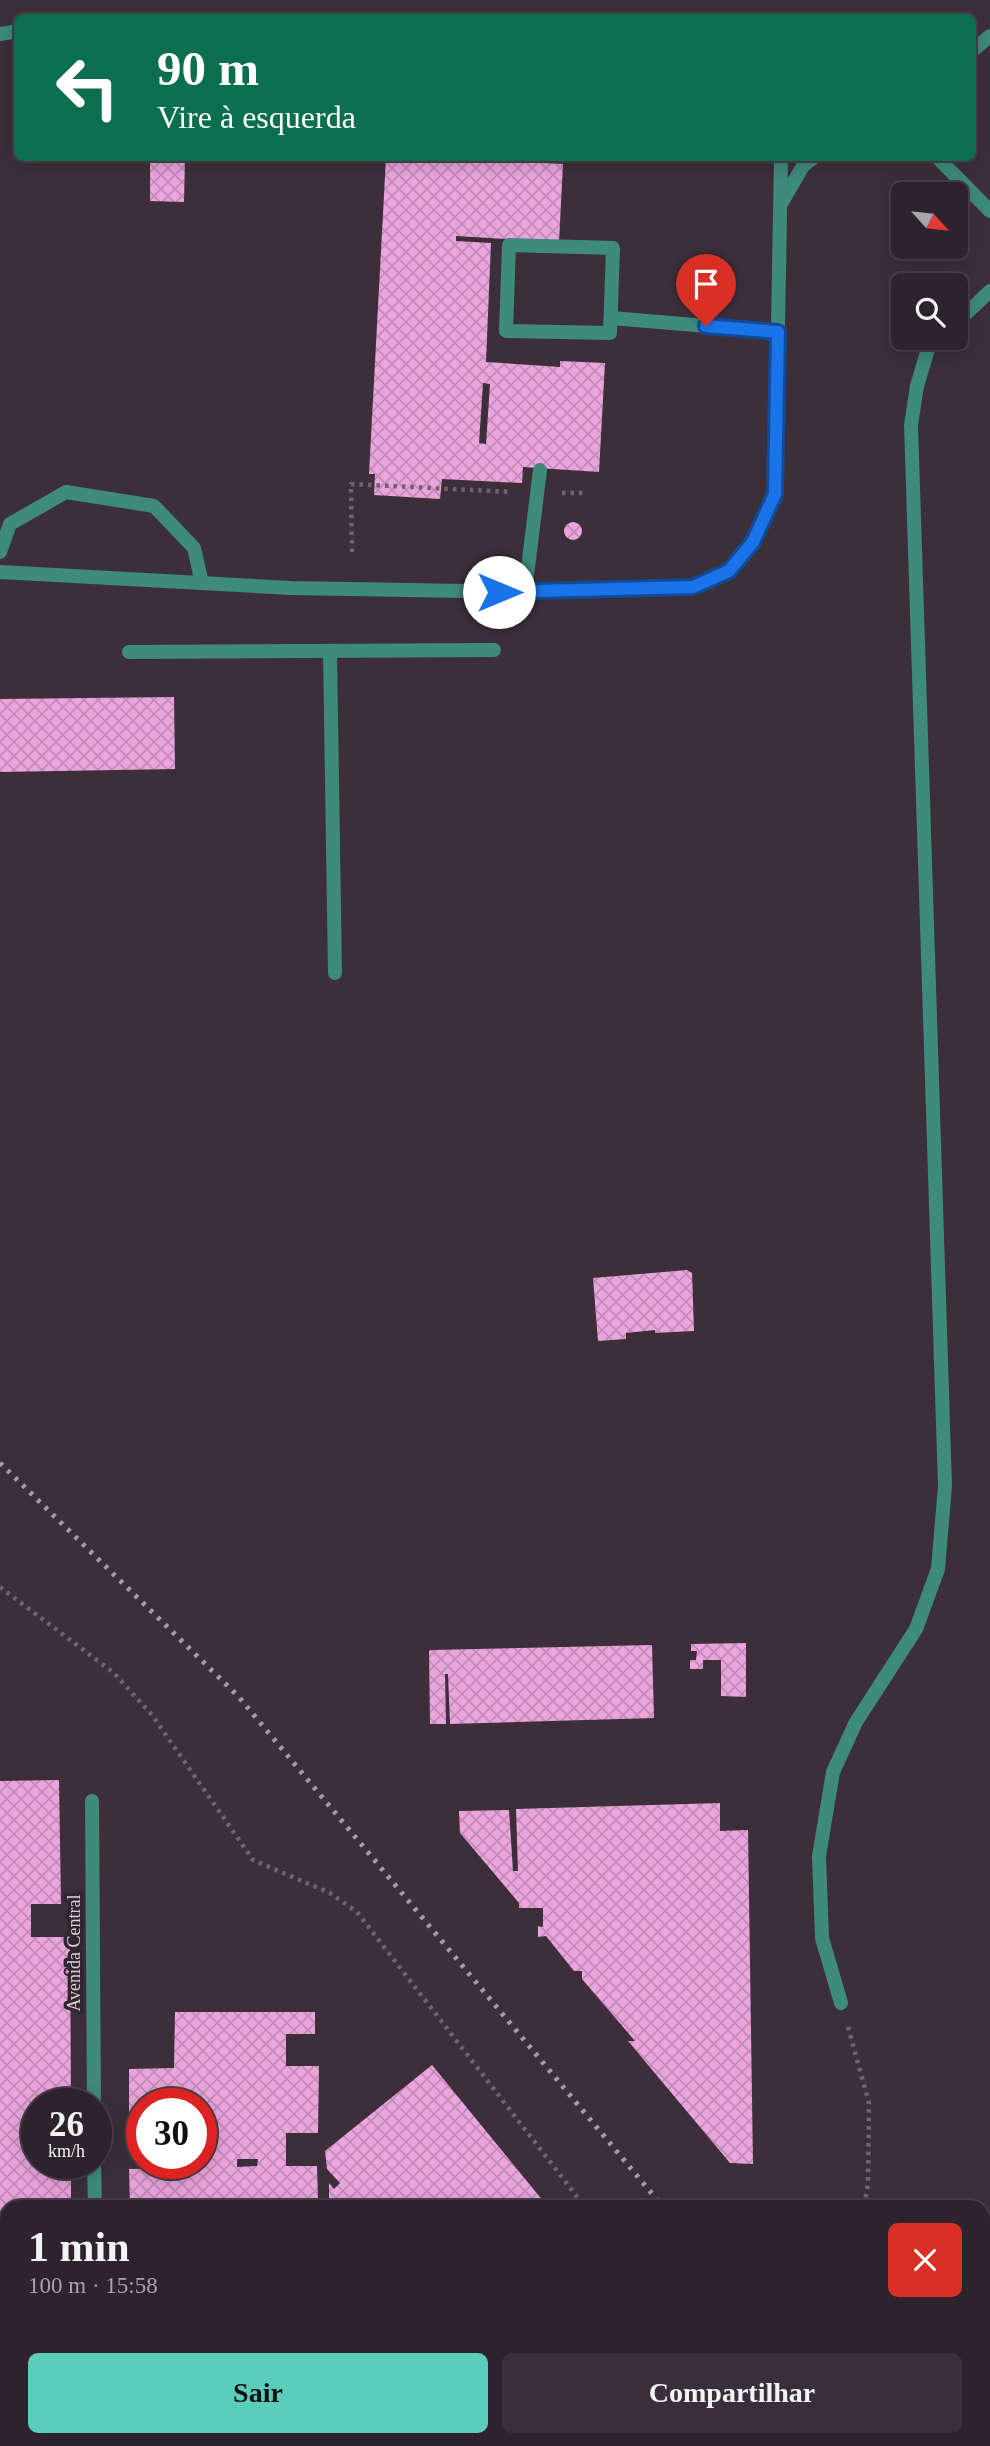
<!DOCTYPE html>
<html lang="pt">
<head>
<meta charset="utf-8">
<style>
  :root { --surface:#2e232c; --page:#3a2f38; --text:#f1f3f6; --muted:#a7a4a9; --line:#494048; --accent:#5bcebb }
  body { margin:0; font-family:Georgia,serif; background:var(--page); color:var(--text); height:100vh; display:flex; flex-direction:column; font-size:26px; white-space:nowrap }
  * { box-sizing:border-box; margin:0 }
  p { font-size:23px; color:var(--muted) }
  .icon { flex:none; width:38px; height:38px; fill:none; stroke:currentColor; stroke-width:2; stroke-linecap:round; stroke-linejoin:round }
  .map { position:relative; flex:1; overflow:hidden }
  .panel { position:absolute; left:0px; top:2200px; width:990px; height:247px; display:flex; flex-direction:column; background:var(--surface); border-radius:21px 21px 0 0; box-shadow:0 4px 18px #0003,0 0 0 2px var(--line) }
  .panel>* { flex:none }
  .hud { position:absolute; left:14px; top:14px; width:962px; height:147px; border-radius:10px; box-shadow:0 4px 18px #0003,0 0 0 2px var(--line); background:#0b6e4f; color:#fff; overflow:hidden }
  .needle { width:46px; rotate:117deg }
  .buttons { position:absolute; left:891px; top:182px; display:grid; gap:14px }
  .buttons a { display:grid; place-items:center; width:77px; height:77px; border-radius:10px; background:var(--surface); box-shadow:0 4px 18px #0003,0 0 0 2px var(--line); font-size:35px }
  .speed { position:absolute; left:21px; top:2088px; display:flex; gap:14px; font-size:35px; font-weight:700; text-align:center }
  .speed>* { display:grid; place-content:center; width:91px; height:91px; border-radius:50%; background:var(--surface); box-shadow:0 4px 18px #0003,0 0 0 2px var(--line); line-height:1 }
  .speed small { font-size:18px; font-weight:400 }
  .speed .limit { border:10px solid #d22; background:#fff; color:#111 }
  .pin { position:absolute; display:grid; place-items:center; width:60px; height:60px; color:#fff; margin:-72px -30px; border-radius:50% 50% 50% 0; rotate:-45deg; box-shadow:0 0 7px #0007 }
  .pin .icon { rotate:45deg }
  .me { position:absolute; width:77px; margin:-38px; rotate:90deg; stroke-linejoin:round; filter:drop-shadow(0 0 5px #0008) }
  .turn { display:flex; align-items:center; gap:24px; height:147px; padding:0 28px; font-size:32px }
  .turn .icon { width:91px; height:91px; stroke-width:2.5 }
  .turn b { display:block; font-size:49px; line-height:60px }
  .round { display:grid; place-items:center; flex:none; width:74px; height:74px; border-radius:10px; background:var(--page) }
  .headline { display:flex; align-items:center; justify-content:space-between; height:119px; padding:0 28px }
  h1 { font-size:42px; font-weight:600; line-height:52px }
  .primary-button { display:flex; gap:14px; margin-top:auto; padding:14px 28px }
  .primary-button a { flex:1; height:80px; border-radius:10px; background:var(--accent); color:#111; font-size:28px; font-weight:600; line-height:80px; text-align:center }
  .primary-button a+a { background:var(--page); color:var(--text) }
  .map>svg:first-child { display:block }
  .pitch { fill:#5b2c53 }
  .building { fill:url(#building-cross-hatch); fill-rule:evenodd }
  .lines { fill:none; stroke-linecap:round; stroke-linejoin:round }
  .path { stroke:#6f636c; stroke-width:4.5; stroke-dasharray:3.5 5; stroke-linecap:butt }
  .lane { stroke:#3e8a7d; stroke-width:14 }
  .street { stroke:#3e8a7d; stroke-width:14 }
  .rail { stroke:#a69ca3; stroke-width:5; stroke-dasharray:3.5 7; stroke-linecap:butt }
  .route-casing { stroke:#114b97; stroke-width:18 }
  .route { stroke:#1a73e8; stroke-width:12 }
  .labels { text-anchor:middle; stroke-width:7; stroke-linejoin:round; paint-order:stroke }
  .street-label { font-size:18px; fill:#dad1d7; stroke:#332530 }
</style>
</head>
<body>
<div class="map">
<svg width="990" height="2446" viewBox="0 0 990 2446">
  <defs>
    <pattern id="building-cross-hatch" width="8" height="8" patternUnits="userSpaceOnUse" patternTransform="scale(1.75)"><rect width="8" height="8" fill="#eca4de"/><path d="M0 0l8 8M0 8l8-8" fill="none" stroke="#c18bb6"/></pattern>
  </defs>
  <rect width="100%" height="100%" fill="#3d2f3a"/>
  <g class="pitch">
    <path d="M370 2440H538L544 2446H376Z"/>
    <path d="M552 2440H737L742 2446H557Z"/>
  </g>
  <g class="building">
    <path d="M150 158H185L184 202 150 201Z"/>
    <path d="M386 158H440L563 164 559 242 456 236V241L491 243 486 362 560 367V361L605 363 599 472 523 467 522 483 442 479 440 499 374 495 375 474H369ZM483 383 490 384 486 444 479 443Z"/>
    <circle cx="573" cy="531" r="9"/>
    <path d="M174 697 175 769 0 772V699Z"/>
    <path d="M687 1270 692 1273 694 1331 655 1333V1330L626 1333V1339L598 1341 593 1278Z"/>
    <path d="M746 1643V1697L721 1696V1660H703V1669H690V1660H696L697 1651H691V1644Z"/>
    <path d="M652 1645 654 1718 450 1724 448 1674H445L446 1724H430L429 1651 431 1650Z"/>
    <path d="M59 1780 61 1904H31V1937H70L71 2104H37V2163H71V2207H7V2238H0V1781Z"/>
    <path d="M720 1803V1831L748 1830 753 2164 730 2163 628 2041H635L582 1979V1971H574L546 1936 538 1937V1926L543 1927V1908H519V1903L460 1833 459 1811 509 1810 513 1871H518L516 1809Z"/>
    <path d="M175 2012H315V2034H286V2066H319L318 2133H286V2166H317L318 2200H320V2207H130L129 2169 192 2168V2163H201V2104H142V2136H129V2069L174 2068ZM237 2159H258L257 2166 237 2167Z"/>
    <path d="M432 2065 544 2202 538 2207H329V2183L334 2189 340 2183 327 2169 325 2151Z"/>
    <path d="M0 2269H7V2440H78V2446H0Z"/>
    <path d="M136 2440H291V2446H137Z"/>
  </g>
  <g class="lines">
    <g class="path">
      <path d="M562 493H586"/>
      <path d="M352 552 351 484 512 492"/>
      <path d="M0 1587 114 1673 152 1715 253 1860 330 1893 357 1912 585 2207"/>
      <path d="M848 2027 869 2103 868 2184 864 2207"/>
      <path d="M0 2263H7"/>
      <path d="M765 2440 770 2446"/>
      <path d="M777 2446 782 2440"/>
    </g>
    <g class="lane">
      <path d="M509 245 613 248 610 333 506 331Z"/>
      <path d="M611 318 778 332"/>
      <path d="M956 323 990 291"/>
      <path d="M0 552 10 524 66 492 154 506 194 548 202 583"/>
      <path d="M525 592 540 470"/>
      <path d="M129 652 494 650"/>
      <path d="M330 652 335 973"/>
      <path d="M841 2003 822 1938 819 1856 833 1772 856 1722 916 1629 938 1569 945 1486 911 425 917 386 928 349 940 338"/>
    </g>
    <g class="street">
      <path d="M0 34 18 31"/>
      <path d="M973 50 990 36"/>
      <path d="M938 158 990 211"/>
      <path d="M782 202 803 166 813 158"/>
      <path d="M0 572 291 588 525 592 693 587 729 571 753 543 775 494 781 158"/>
      <path d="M92 1801 94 2104"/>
      <path d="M94 2163 95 2207"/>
      <path d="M98 2440V2446"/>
    </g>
    <g class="rail">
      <path d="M0 1463 238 1696 663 2207"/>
      <path d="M857 2440 862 2446"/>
    </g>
  </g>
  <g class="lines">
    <g class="route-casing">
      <path id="route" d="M499 592 693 587 729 571 753 542 775 494 778 332 706 326"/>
    </g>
    <use href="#route" class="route"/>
  </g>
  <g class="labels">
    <g class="street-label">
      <text transform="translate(74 1953) rotate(-90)" y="6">Avenida Central</text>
    </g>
  </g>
</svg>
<div class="buttons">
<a><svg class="needle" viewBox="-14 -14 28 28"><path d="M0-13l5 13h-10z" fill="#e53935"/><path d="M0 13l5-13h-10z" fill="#a7a4a9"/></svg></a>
<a><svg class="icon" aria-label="search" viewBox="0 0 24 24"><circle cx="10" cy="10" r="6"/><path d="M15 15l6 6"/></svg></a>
</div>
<div class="speed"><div>26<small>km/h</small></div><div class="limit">30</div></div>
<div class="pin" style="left:706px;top:326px;background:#d93025"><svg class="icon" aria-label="arrive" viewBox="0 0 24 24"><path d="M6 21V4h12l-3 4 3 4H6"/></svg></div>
<svg class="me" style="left:499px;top:592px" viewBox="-20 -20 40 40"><circle r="19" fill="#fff"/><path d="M0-13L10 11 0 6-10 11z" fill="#1a73e8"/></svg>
<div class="hud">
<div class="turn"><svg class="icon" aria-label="left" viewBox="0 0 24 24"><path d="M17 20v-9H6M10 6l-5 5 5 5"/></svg><div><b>90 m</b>Vire à esquerda</div></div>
</div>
<section class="panel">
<div class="headline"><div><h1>1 min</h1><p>100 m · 15:58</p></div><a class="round" style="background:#d93025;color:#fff"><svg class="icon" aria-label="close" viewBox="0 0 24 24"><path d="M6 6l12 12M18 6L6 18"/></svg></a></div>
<div class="primary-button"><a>Sair</a><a>Compartilhar</a></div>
</section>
</div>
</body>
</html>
